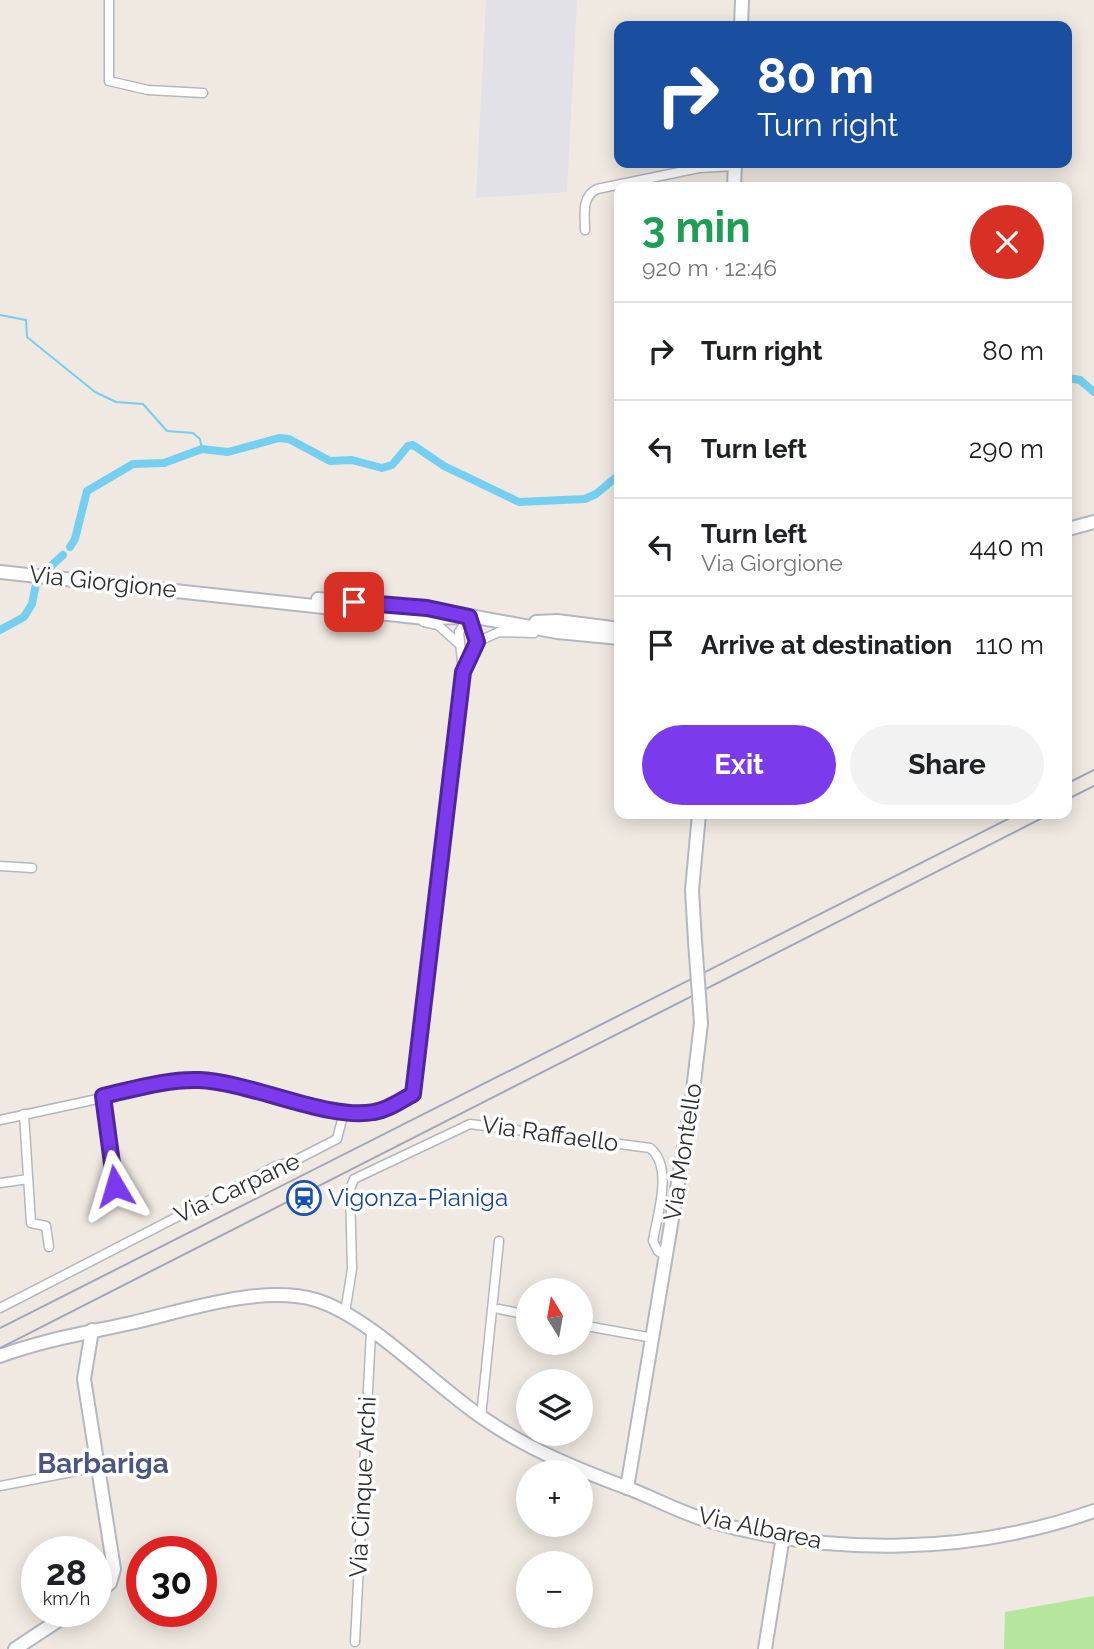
<!DOCTYPE html>
<html lang="en">
<head>
<meta charset="utf-8">
<style>
  :root { --surface:#fff; --page:#f2f2f2; --text:#202124; --muted:#757577; --line:#e0e0e0; --accent:#7c3aed }
  body { margin:0; font-family:Raleway,sans-serif; background:var(--page); color:var(--text); height:100vh; display:flex; flex-direction:column; font-size:26px; white-space:nowrap }
  * { box-sizing:border-box; margin:0 }
  p { font-size:23px; color:var(--muted) }
  .icon { flex:none; width:38px; height:38px; fill:none; stroke:currentColor; stroke-width:2; stroke-linecap:round; stroke-linejoin:round }
  .map { position:relative; flex:1; overflow:hidden }
  .side { position:absolute; left:614px; top:182px; width:458px; height:637px; display:flex; flex-direction:column; background:var(--surface); border-radius:14px; box-shadow:0 4px 18px #0003 }
  .side>* { flex:none }
  .guide { position:absolute; left:614px; top:21px; width:458px; height:147px; border-radius:14px; box-shadow:0 4px 18px #0003; background:#1a4fa0; color:#fff; overflow:hidden }
  .needle { width:46px; rotate:349deg }
  .tools { position:absolute; left:516px; top:1278px; display:grid; gap:14px }
  .tools a { display:grid; place-items:center; width:77px; height:77px; border-radius:50%; background:var(--surface); box-shadow:0 4px 18px #0003; font-size:35px }
  .speed { position:absolute; left:21px; top:1536px; display:flex; gap:14px; font-size:35px; font-weight:700; text-align:center }
  .speed>* { display:grid; place-content:center; width:91px; height:91px; border-radius:50%; background:var(--surface); box-shadow:0 4px 18px #0003; line-height:1 }
  .speed small { font-size:18px; font-weight:400 }
  .speed .limit { border:10px solid #d22; background:#fff; color:#111 }
  .pin { position:absolute; display:grid; place-items:center; width:60px; height:60px; color:#fff; margin:-30px; border-radius:14px; box-shadow:0 4px 10px #0006 }
  .me { position:absolute; width:77px; margin:-38px; rotate:353deg; stroke-linejoin:round; filter:drop-shadow(0 0 5px #0008) }
  .turn { display:flex; align-items:center; gap:24px; height:147px; padding:0 28px; font-size:32px }
  .turn .icon { width:91px; height:91px; stroke-width:2.5 }
  .turn b { display:block; font-size:49px; line-height:60px }
  .round { display:grid; place-items:center; flex:none; width:74px; height:74px; border-radius:37px; background:var(--page) }
  .headline { display:flex; align-items:center; justify-content:space-between; height:119px; padding:0 28px }
  h1 { font-size:42px; font-weight:700; line-height:52px; color:#1e9e55 }
  .cta { display:flex; gap:14px; margin-top:auto; padding:14px 28px }
  .cta a { flex:1; height:80px; border-radius:42px; background:var(--accent); color:#fff; font-size:28px; font-weight:700; line-height:80px; text-align:center }
  .cta a+a { background:var(--page); color:var(--text) }
  ul { padding:0; list-style:none }
  li { display:flex; align-items:center; gap:21px; height:98px; padding:0 28px; border-top:2px solid var(--line) }
  li div { flex:1 }
  li b { display:block; font-size:26px }
  li em { font-style:normal }
  .map>svg:first-child { display:block }
  .industrial { fill:#e3e1e8 }
  .green { fill:#b6e59e }
  .lines { fill:none; stroke-linecap:round; stroke-linejoin:round }
  .stream { stroke:#75cff0; stroke-width:2 }
  .canal { stroke:#75cff0; stroke-width:8 }
  .street-casing { stroke:#b4b7c1; stroke-width:11 }
  .secondary-casing { stroke:#b4b7c1; stroke-width:16 }
  .street { stroke:#fff; stroke-width:8 }
  .secondary { stroke:#fff; stroke-width:12 }
  .rail { stroke:#a3a6b8; stroke-width:2 }
  .secondary-bridge-casing { stroke:#b4b7c1; stroke-width:16; stroke-linecap:butt }
  .secondary-bridge { stroke:#fff; stroke-width:12 }
  .route-casing { stroke:#51269a; stroke-width:18 }
  .route { stroke:#7c3aed; stroke-width:12 }
  .labels { text-anchor:middle; stroke-width:7; stroke-linejoin:round; paint-order:stroke }
  .street-label { font-size:24px; fill:#2e2e2e; stroke:#fff }
  .transit-label { font-size:24px; fill:#164399; stroke:#fff; text-anchor:start }
  .quarter-label { font-size:28px; font-weight:bold; fill:#4d5680; stroke:#fff }
</style>
</head>
<body>
<div class="map">
<svg width="1094" height="1649" viewBox="0 0 1094 1649">
  <rect width="100%" height="100%" fill="#efe9e1"/>
  <path class="industrial" d="M486 0H577L567 192 476 198Z"/>
  <path class="green" d="M1094 1596V1649H1004L1005 1612Z"/>
  <g class="lines">
    <path class="stream" d="M0 315 26 320 27 337 95 392 116 402 143 404 167 431 193 433 200 439 202 449"/>
    <g class="canal">
      <path d="M1068 378 1080 380 1094 392"/>
      <path d="M70 547 75 539 87 491 133 464 164 463 202 449 228 452 279 438 289 439 330 461 352 460 382 468 392 465 408 446 413 445 444 466 519 502 585 499 596 494 620 474"/>
      <path d="M0 630 24 617 32 604 37 579 63 555"/>
    </g>
    <g class="street-casing">
      <g id="street">
        <path d="M109 0V81L148 90 203 93"/>
        <path d="M585 230C585 214 581 197 597 189L699 168 735 166"/>
        <path d="M424 622 438 625 458 643"/>
        <path d="M477 642 499 632 534 633"/>
        <path d="M0 866 32 868"/>
        <path d="M103 1096 115 1187 112 1194"/>
        <path d="M24 1114 31 1223 46 1226 49 1247"/>
        <path d="M0 1120 185 1080 233 1084 337 1111 361 1114 389 1108 413 1094 463 672 459 632 469 617 477 642 463 672"/>
        <path d="M0 1183 28 1179"/>
        <path d="M0 1308 276 1166 294 1161 337 1139 344 1112"/>
        <path d="M499 1309 528 1315"/>
        <path d="M345 1313 352 1269 350 1189 354 1179 470 1124 650 1148C674 1167 657 1215 653 1241L658 1251 666 1256"/>
        <path d="M581 1325 653 1338"/>
        <path d="M481 1417 499 1241"/>
        <path d="M0 1486 87 1469"/>
        <path d="M355 1642 371 1332"/>
      </g>
    </g>
    <g class="secondary-casing">
      <g id="secondary">
        <path d="M741 26 742 0"/>
        <path d="M734 187 735 163"/>
        <path d="M1068 529 1094 522"/>
        <path d="M0 572 425 618 469 617"/>
        <path d="M318 599 427 608 557 632 620 638"/>
        <path d="M536 622 557 621 620 629"/>
        <path d="M695 941 692 890 699 814"/>
        <path d="M92 1330 84 1379 114 1569 110 1583 96 1594"/>
        <path d="M0 1356C43 1340 86 1333 131 1323 184 1311 261 1284 316 1300 369 1316 434 1385 483 1418 528 1449 574 1468 625 1487 652 1497 679 1512 706 1520 830 1557 973 1554 1094 1511"/>
        <path d="M627 1488 692 1099 701 1023"/>
        <path d="M15 1649 71 1612"/>
        <path d="M765 1649 783 1536"/>
      </g>
    </g>
    <use href="#street" class="street"/>
    <use href="#secondary" class="secondary"/>
    <g class="rail">
      <path d="M1068 783 1094 770"/>
      <path d="M1068 799 1094 786"/>
      <path d="M0 1328 1018 814"/>
      <path d="M0 1348 1050 814"/>
    </g>
    <g class="secondary-bridge-casing">
      <path id="secondary-bridge" d="M695 941 701 1023"/>
    </g>
    <use href="#secondary-bridge" class="secondary-bridge"/>
  </g>
  <g class="lines">
    <g class="route-casing">
      <path id="route" d="M115 1186 103 1096C134 1089 167 1079 199 1080 251 1082 329 1121 374 1112 388 1110 400 1101 413 1094L463 672 477 642 469 617 427 608 354 602"/>
    </g>
    <use href="#route" class="route"/>
  </g>
  <defs>
    <g id="station-ring" transform="scale(1.75)"><circle r="9.5" fill="#fff" stroke="#1a4fb4" stroke-width="1.5"/><path d="M-3-6H3Q5-6 5-4V2Q5 4 3 4L4.5 6H3L1.5 4h-3L-3 6H-4.5L-3 4Q-5 4-5 2V-4Q-5-6-3-6ZM-3.5-4v3h7v-3ZM-3.5 1v1.5H-2V1ZM2 1v1.5H3.5V1Z" fill="#1a4fb4"/></g>
  </defs>
  <g fill-rule="evenodd">
    <use href="#station-ring" x="304" y="1198"/>
  </g>
  <g class="labels">
    <g class="street-label">
      <text transform="translate(103 582) rotate(6)" y="8">Via Giorgione</text>
      <text transform="translate(550 1134) rotate(8)" y="8">Via Raffaello</text>
      <text transform="translate(683 1152) rotate(-81)" y="8">Via Montello</text>
      <text transform="translate(237 1188) rotate(-25)" y="8">Via Carpane</text>
      <text transform="translate(363 1487) rotate(-87)" y="8">Via Cinque Archi</text>
      <text transform="translate(760 1528) rotate(12)" y="8">Via Albarea</text>
    </g>
    <g class="transit-label">
      <text x="328" y="1206">Vigonza-Pianiga</text>
    </g>
    <g class="quarter-label">
      <text x="103" y="1473">Barbariga</text>
    </g>
  </g>
</svg>
<div class="tools">
<a><svg class="needle" viewBox="-14 -14 28 28"><path d="M0-13l5 13h-10z" fill="#e53935"/><path d="M0 13l5-13h-10z" fill="#757577"/></svg></a>
<a><svg class="icon" aria-label="layers" viewBox="0 0 24 24"><path d="M12 4l9 5-9 5-9-5zM3 14l9 5 9-5"/></svg></a>
<a>+</a>
<a>−</a>
</div>
<div class="speed"><div>28<small>km/h</small></div><div class="limit">30</div></div>
<div class="pin" style="left:354px;top:602px;background:#d93025"><svg class="icon" aria-label="arrive" viewBox="0 0 24 24"><path d="M6 21V4h12l-3 4 3 4H6"/></svg></div>
<svg class="me" style="left:115px;top:1186px" viewBox="-20 -20 40 40"><path d="M0-17L14 15 0 8-14 15z" fill="#7c3aed" stroke="#fff" stroke-width="4"/></svg>
<div class="guide">
<div class="turn"><svg class="icon" aria-label="right" viewBox="0 0 24 24"><path d="M7 20v-9h11M14 6l5 5-5 5"/></svg><div><b>80 m</b>Turn right</div></div>
</div>
<section class="side">
<div class="headline"><div><h1>3 min</h1><p>920 m · 12:46</p></div><a class="round" style="background:#d93025;color:#fff"><svg class="icon" aria-label="close" viewBox="0 0 24 24"><path d="M6 6l12 12M18 6L6 18"/></svg></a></div>
<ul>
<li><svg class="icon" aria-label="right" viewBox="0 0 24 24"><path d="M7 20v-9h11M14 6l5 5-5 5"/></svg><div><b>Turn right</b></div><em>80 m</em></li>
<li><svg class="icon" aria-label="left" viewBox="0 0 24 24"><path d="M17 20v-9H6M10 6l-5 5 5 5"/></svg><div><b>Turn left</b></div><em>290 m</em></li>
<li><svg class="icon" aria-label="left" viewBox="0 0 24 24"><path d="M17 20v-9H6M10 6l-5 5 5 5"/></svg><div><b>Turn left</b><p>Via Giorgione</p></div><em>440 m</em></li>
<li><svg class="icon" aria-label="arrive" viewBox="0 0 24 24"><path d="M6 21V4h12l-3 4 3 4H6"/></svg><div><b>Arrive at destination</b></div><em>110 m</em></li>
</ul>
<div class="cta"><a>Exit</a><a>Share</a></div>
</section>
</div>
</body>
</html>
